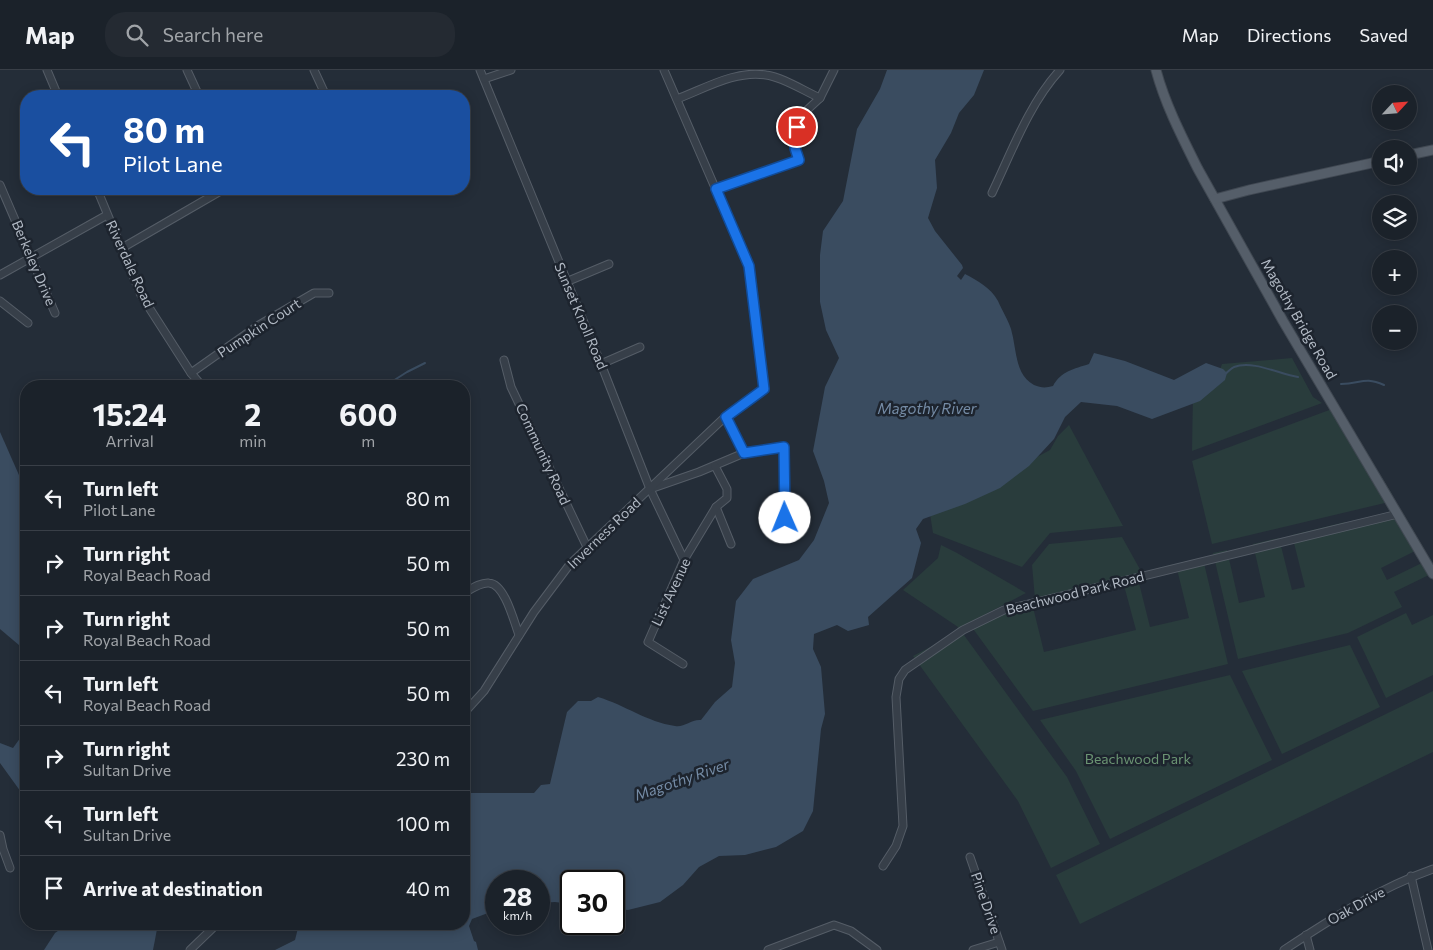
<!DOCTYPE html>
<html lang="en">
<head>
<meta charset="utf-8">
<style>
  :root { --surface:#1b222a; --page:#242a32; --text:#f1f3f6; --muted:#a0a4a8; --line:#393f47 }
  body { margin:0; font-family:Commissioner,sans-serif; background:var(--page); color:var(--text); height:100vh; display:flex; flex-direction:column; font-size:19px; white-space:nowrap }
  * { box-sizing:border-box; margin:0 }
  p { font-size:16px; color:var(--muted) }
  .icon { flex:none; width:28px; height:28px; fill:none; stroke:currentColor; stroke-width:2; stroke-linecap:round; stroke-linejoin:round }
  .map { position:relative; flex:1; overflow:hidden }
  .side { position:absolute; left:20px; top:310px; width:450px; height:550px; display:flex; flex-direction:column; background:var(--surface); border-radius:20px; box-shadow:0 2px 12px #0003,0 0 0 1px var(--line) }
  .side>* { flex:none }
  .hud { position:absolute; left:20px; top:20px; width:450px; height:105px; border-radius:20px; box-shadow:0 2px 12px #0003,0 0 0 1px var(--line); background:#1a4fa0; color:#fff; overflow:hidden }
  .needle { width:32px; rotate:64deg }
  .controls { position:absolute; left:1372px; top:15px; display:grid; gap:10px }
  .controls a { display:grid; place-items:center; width:45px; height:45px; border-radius:50%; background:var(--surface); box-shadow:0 2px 12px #0003,0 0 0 1px var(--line); font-size:25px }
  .speed { position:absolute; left:485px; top:800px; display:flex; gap:10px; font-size:25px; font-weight:700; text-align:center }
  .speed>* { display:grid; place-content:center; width:65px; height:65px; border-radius:50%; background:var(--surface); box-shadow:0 2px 12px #0003,0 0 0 1px var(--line); line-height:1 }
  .speed small { font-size:12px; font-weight:400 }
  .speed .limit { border:2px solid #111; border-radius:8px; background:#fff; color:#111 }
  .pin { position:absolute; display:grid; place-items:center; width:42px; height:42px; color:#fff; margin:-21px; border:2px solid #fff; border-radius:50%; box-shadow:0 1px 5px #0007 }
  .me { position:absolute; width:55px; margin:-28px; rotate:359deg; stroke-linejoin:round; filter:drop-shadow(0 0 4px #0008) }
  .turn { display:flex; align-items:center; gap:18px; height:105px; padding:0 20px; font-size:22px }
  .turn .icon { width:65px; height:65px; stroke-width:2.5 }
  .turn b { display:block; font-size:35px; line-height:42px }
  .eta { display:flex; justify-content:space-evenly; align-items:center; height:85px; text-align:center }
  .eta b { font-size:30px; font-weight:700; line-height:35px }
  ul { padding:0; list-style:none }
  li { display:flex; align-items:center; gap:15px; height:65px; padding:0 20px; border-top:1px solid var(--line) }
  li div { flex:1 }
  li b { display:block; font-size:19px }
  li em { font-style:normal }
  header { display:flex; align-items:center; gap:30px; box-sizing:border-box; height:70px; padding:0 25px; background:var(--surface); border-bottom:1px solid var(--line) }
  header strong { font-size:24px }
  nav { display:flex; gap:28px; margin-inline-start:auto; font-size:18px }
  .search { width:350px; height:45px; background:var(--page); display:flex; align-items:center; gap:12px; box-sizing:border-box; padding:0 18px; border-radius:20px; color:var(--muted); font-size:19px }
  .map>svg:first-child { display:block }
  .green { fill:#293c3c }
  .water { fill:#3a4c60 }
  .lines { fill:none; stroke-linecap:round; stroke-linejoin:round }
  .stream { stroke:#3a4c60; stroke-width:2 }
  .minor-casing { stroke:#555d67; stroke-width:9 }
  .major-casing { stroke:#404852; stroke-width:11 }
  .minor { stroke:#373f49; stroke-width:7 }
  .major { stroke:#555e69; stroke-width:9 }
  .route-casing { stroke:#114b97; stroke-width:12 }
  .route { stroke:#1a73e8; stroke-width:9 }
  .labels { text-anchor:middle; stroke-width:5; stroke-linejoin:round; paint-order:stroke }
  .street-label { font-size:14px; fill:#b2bac5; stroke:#1d242e }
  .park-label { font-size:14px; fill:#6b9473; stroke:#1d242e }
  .water-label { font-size:15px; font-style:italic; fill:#758ca6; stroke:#1d242e }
</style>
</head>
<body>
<header>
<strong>Map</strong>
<div class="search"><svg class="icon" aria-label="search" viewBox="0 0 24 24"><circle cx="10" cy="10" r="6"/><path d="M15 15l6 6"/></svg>Search here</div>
<nav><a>Map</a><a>Directions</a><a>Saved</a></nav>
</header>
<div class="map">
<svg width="1433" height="880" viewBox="0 0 1433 880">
  <rect width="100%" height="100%" fill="#242d38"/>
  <g class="green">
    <path d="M1292 288 1313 327 1322 333 1192 381 1193 322 1213 318 1222 294Z"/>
    <path d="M1332 339 1345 348 1392 424 1389 432 1212 474 1192 391Z"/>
    <path d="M1069 355 1123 456 1050 463 1022 497 933 463 930 444 1050 380 1058 366Z"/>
    <path d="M1397 443 1404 445 1423 477 1381 498 1387 510 1430 489 1433 494V503L1394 522 1402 537 1348 563 1238 589 1213 483 1227 480 1239 533 1265 527 1253 474 1279 468 1292 520 1305 517 1292 465 1345 452V455Z"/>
    <path d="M1122 467 1142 503 1137 505 1150 557 1189 548 1176 495 1203 489 1228 594 1033 641 971 556 1018 533 1031 529 1044 582 1136 560 1122 508 1035 529 1032 495 1049 474Z"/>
    <path d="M941 475 957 483 1026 523 957 559 958 557 903 520 938 488Z"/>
    <path d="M1406 543 1412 555 1433 545V605L1386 628 1357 567Z"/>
    <path d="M961 561 1067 707 1100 774 1051 798 1018 731 913 586Z"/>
    <path d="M1350 575 1380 637 1282 684 1242 601Z"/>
    <path d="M1230 605 1272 690 1110 769 1076 701 1040 650Z"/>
    <path d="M1433 621V682L1080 854 1056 805Z"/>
  </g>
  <g class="water">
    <path d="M887 0H984L974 25 959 43 951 63 935 90 937 118 928 148 935 161 962 195 963 198 957 206 961 210 965 204C978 211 990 217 998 231 1002 240 1008 250 1011 259 1017 279 1014 304 1034 315 1041 318 1046 318 1053 316 1061 301 1074 299 1089 294L1094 283 1125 291 1174 310 1206 293 1223 299 1227 303 1225 310 1200 331 1152 349 1117 336 1081 332 1065 347 1054 369 1029 396 1000 418 965 434 923 449 916 459 921 473 912 508 868 547 869 555 848 561 837 555 814 564 813 579 821 597 825 644 821 659 813 741 803 761 776 777 745 785 719 786 699 797 683 815 660 832 628 840 614 839V811H571V834L555 832 539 833V811H496V840L472 849 469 856 474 871 476 872 478 880H275L295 870 299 854H464V728L470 723H534L541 715 550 714 567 642 578 631H591L598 627C625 635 647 652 675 656 684 658 691 649 701 650L715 632 732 617 735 593 731 570 736 531 753 509 799 490 814 470 829 433 824 411 813 381 825 317 839 288 826 260 820 232V185L823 161 843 131 857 59 880 19Z"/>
    <path d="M0 362 26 421V581L0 559Z"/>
    <path d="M26 660V729L0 693V673L13 678Z"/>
    <path d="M68 854H158L153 880H44L55 863Z"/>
  </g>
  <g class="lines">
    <g class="stream">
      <path d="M1225 304C1228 302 1231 298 1234 297 1253 290 1279 304 1298 307"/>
      <path d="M1341 314C1361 314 1364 306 1384 315"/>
      <path d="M385 316 407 302 425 293"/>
    </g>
    <g class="minor-casing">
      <g id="minor">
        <path d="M47 0 58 26"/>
        <path d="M187 0 199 26"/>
        <path d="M314 0 326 26"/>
        <path d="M480 0 601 294 650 419 684 490"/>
        <path d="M664 0 749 196 764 319 725 347 744 383"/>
        <path d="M484 9 511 0"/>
        <path d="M677 29C704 19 735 0 766 5 783 7 804 21 820 28"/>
        <path d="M0 115 55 243"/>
        <path d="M97 119 141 225 191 303 202 316"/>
        <path d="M716 119 799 90 795 78 797 57 806 41 820 28 834 0"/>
        <path d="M992 123C1012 81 1029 34 1060 0"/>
        <path d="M122 178 224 119"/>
        <path d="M0 205 107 145"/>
        <path d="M566 212 609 194"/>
        <path d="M0 231 28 253"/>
        <path d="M504 290 511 317 587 477"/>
        <path d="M601 294 640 277"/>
        <path d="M191 303 259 255 314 223H329"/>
        <path d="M653 418 699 402 744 383 784 377 785 447"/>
        <path d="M716 437 731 474"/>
        <path d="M464 523C471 519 481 512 489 513 505 514 514 552 519 565"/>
        <path d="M683 594 648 572 684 490 716 437 727 428V419L715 396"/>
        <path d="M464 643 484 621 534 542 570 494 725 347"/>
        <path d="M0 765 3 779 10 798"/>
        <path d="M970 787 1002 880"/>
        <path d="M883 796 896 776 903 756 896 627 899 609 905 600 963 560 1004 540 1398 444"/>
        <path d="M1411 806 1428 880"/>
        <path d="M1306 865 1310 880"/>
        <path d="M190 880 217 854"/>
        <path d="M768 880 834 855 851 861 877 880"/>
        <path d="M973 880 999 872"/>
        <path d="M1284 880C1331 849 1379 818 1433 799"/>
      </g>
    </g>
    <g class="major-casing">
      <g id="major">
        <path d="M1156 0C1165 34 1182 67 1198 99L1283 251 1433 504"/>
        <path d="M1409 85 1433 80"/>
        <path d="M1215 129 1249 120 1381 91"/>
      </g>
    </g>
    <use href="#minor" class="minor"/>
    <use href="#major" class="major"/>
  </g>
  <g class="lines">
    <g class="route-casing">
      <path id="route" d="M785 448 784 377 744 383 726 347 764 319 749 196 716 119 799 90 795 78 797 57"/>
    </g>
    <use href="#route" class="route"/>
  </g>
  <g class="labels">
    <g class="street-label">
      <text transform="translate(34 193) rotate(67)" y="5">Berkeley Drive</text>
      <text transform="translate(130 194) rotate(65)" y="5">Riverdale Road</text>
      <text transform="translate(581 246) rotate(67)" y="5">Sunset Knoll Road</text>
      <text transform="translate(1299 249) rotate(60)" y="5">Magothy Bridge Road</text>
      <text transform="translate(259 258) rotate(-33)" y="5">Pumpkin Court</text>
      <text transform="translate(543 384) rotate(65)" y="5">Community Road</text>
      <text transform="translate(604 463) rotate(-44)" y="5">Inverness Road</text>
      <text transform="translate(671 522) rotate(-65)" y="5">List Avenue</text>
      <text transform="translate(1075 523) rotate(-14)" y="5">Beachwood Park Road</text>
      <text transform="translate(986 833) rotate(71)" y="5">Pine Drive</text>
      <text transform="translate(1356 836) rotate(-29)" y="5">Oak Drive</text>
    </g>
    <g class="park-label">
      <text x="1138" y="694">Beachwood Park</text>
    </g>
    <g class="water-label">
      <text x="927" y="344">Magothy River</text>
      <text transform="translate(682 710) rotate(-19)" y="5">Magothy River</text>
    </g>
  </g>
</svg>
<div class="controls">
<a><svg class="needle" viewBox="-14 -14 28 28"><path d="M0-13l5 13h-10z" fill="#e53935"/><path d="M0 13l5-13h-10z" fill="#a0a4a8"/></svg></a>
<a><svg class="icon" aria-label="sound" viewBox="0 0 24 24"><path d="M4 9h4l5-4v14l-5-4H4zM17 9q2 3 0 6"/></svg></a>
<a><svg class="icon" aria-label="layers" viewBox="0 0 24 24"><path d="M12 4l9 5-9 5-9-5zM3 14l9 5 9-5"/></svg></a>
<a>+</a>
<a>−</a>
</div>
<div class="speed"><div>28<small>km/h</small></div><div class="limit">30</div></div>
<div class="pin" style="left:797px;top:57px;background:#d93025"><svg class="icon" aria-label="arrive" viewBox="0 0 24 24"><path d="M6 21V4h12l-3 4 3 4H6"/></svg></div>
<svg class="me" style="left:785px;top:448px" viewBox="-20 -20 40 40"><circle r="19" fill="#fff"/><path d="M0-13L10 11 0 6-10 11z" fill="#1a73e8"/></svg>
<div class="hud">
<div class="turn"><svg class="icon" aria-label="left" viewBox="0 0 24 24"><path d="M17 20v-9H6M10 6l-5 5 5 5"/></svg><div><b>80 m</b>Pilot Lane</div></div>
</div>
<section class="side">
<div class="eta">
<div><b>15:24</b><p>Arrival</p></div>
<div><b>2</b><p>min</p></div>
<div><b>600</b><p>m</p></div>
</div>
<ul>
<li><svg class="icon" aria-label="left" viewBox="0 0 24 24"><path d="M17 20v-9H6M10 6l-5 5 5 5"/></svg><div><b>Turn left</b><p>Pilot Lane</p></div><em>80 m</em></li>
<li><svg class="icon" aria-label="right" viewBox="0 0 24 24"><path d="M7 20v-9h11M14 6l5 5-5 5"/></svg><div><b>Turn right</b><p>Royal Beach Road</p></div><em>50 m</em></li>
<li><svg class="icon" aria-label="right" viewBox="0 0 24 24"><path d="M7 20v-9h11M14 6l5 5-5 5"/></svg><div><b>Turn right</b><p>Royal Beach Road</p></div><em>50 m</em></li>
<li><svg class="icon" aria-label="left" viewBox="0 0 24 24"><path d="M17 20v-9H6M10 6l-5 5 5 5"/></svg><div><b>Turn left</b><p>Royal Beach Road</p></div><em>50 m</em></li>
<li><svg class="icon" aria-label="right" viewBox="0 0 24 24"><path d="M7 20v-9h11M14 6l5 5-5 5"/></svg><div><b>Turn right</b><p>Sultan Drive</p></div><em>230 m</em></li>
<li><svg class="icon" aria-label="left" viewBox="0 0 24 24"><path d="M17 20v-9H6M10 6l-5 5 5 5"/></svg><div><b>Turn left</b><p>Sultan Drive</p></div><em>100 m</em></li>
<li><svg class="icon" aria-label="arrive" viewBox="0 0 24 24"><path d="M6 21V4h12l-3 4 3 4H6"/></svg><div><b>Arrive at destination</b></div><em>40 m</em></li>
</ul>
</section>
</div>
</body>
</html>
